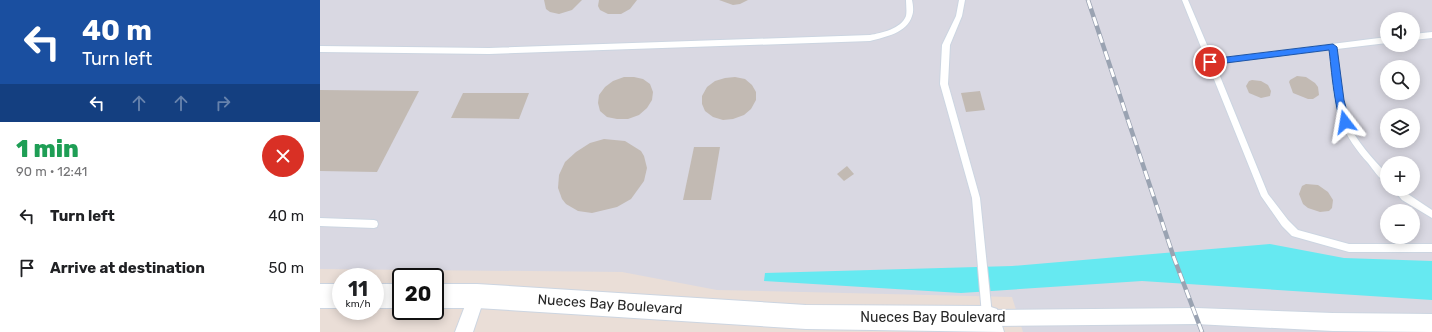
<!DOCTYPE html>
<html lang="en">
<head>
<meta charset="utf-8">
<style>
  :root { --surface:#fff; --page:#f6f6f6; --text:#202124; --muted:#757577 }
  body { margin:0; font-family:Rubik,sans-serif; background:var(--page); color:var(--text); height:100vh; display:flex; flex-direction:column; font-size:15px; white-space:nowrap }
  * { box-sizing:border-box; margin:0 }
  p { font-size:13px; color:var(--muted) }
  .icon { flex:none; width:22px; height:22px; fill:none; stroke:currentColor; stroke-width:2; stroke-linecap:round; stroke-linejoin:round }
  .map { position:relative; flex:1; overflow:hidden }
  .drawer { display:flex; flex-direction:column; background:var(--surface); width:320px }
  .drawer>* { flex:none }
  .top-card { background:#1a4fa0; color:#fff; overflow:hidden }
  .buttons { position:absolute; left:1060px; top:12px; display:grid; gap:8px }
  .buttons a { display:grid; place-items:center; width:40px; height:40px; border-radius:50%; background:var(--surface); box-shadow:0 2px 10px #0003; font-size:20px }
  .speed { position:absolute; left:12px; top:268px; display:flex; gap:8px; font-size:20px; font-weight:700; text-align:center }
  .speed>* { display:grid; place-content:center; width:52px; height:52px; border-radius:50%; background:var(--surface); box-shadow:0 2px 10px #0003; line-height:1 }
  .speed small { font-size:10px; font-weight:400 }
  .speed .limit { border:2px solid #111; border-radius:6px; background:#fff; color:#111 }
  .pin { position:absolute; display:grid; place-items:center; width:34px; height:34px; color:#fff; margin:-17px; border:2px solid #fff; border-radius:50%; box-shadow:0 1px 4px #0007 }
  .me { position:absolute; width:44px; margin:-22px; rotate:346deg; stroke-linejoin:round; filter:drop-shadow(0 0 3px #0008) }
  .turn { display:flex; align-items:center; gap:14px; height:84px; padding:0 16px; font-size:18px }
  .turn .icon { width:52px; height:52px; stroke-width:2.5 }
  .turn b { display:block; font-size:28px; line-height:34px }
  .lanes { display:flex; align-items:center; height:38px; padding:0 16px; background:#0003; justify-content:center; gap:20px; direction:ltr }
  .lanes .off { opacity:.35 }
  .round { display:grid; place-items:center; flex:none; width:42px; height:42px; border-radius:21px; background:var(--page) }
  .overview { display:flex; align-items:center; justify-content:space-between; height:68px; padding:0 16px }
  h1 { font-size:24px; font-weight:800; line-height:30px; color:#1e9e55 }
  ul { padding:0; list-style:none }
  li { display:flex; align-items:center; gap:12px; height:52px; padding:0 16px }
  li div { flex:1 }
  li b { display:block; font-size:15px }
  li em { font-style:normal }
  main { display:flex; flex:1; min-height:0 }
  .map>svg:first-child { display:block }
  .industrial { fill:#d9d8e2; fill-rule:evenodd }
  .water { fill:#66e9f1 }
  .building { fill:#c2bab3 }
  .lines { fill:none; stroke-linecap:round; stroke-linejoin:round }
  .lane-casing { stroke:#ccd5e1; stroke-width:2 }
  .street-casing { stroke:#ccd5e1; stroke-width:2 }
  .secondary-casing { stroke:#ccd5e1; stroke-width:2 }
  .lane { fill:#fff; fill-rule:evenodd }
  .street { fill:#fff; fill-rule:evenodd }
  .secondary { fill:#fff; fill-rule:evenodd }
  .rail-casing { stroke:#9aa3b2; stroke-width:4.5 }
  .rail { stroke:#fff; stroke-width:3; stroke-dasharray:9; stroke-linecap:butt }
  .route { fill:#3081fe; stroke:#1f54a5 }
  .labels { text-anchor:middle; stroke-width:4; stroke-linejoin:round; paint-order:stroke }
  .street-label { font-size:14px; fill:#272727; stroke:#fff }
</style>
</head>
<body>
<main>
<section class="drawer">
<div class="top-card">
<div class="turn"><svg class="icon" aria-label="left" viewBox="0 0 24 24"><path d="M17 20v-9H6M10 6l-5 5 5 5"/></svg><div><b>40 m</b>Turn left</div></div>
<div class="lanes"><svg class="icon" aria-label="left" viewBox="0 0 24 24"><path d="M17 20v-9H6M10 6l-5 5 5 5"/></svg><svg class="icon off" aria-label="ahead" viewBox="0 0 24 24"><path d="M12 20V5M6 11l6-6 6 6"/></svg><svg class="icon off" aria-label="ahead" viewBox="0 0 24 24"><path d="M12 20V5M6 11l6-6 6 6"/></svg><svg class="icon off" aria-label="right" viewBox="0 0 24 24"><path d="M7 20v-9h11M14 6l5 5-5 5"/></svg></div>
</div>
<div class="overview"><div><h1>1 min</h1><p>90 m · 12:41</p></div><a class="round" style="background:#d93025;color:#fff"><svg class="icon" aria-label="close" viewBox="0 0 24 24"><path d="M6 6l12 12M18 6L6 18"/></svg></a></div>
<ul>
<li><svg class="icon" aria-label="left" viewBox="0 0 24 24"><path d="M17 20v-9H6M10 6l-5 5 5 5"/></svg><div><b>Turn left</b></div><em>40 m</em></li>
<li><svg class="icon" aria-label="arrive" viewBox="0 0 24 24"><path d="M6 21V4h12l-3 4 3 4H6"/></svg><div><b>Arrive at destination</b></div><em>50 m</em></li>
</ul>
</section>
<div class="map">
<svg width="1112" height="332" viewBox="0 0 1112 332">
  <rect width="100%" height="100%" fill="#eaded7"/>
  <path class="industrial" d="M0 0H1112V332H703L692 297 397 290 302 272 0 269ZM1067 19H1093V45H1067ZM1067 67H1093V93H1067ZM1067 115H1093V141H1067ZM1067 163H1093V189H1067ZM1067 211H1093V237H1067Z"/>
  <path class="water" d="M950 244 1024 258 1112 261V300L822 281 641 293 444 281 445 273 692 266Z"/>
  <g class="building">
    <path d="M224 0H262L252 10 239 14 230 12 226 9Z"/>
    <path d="M279 0H317L310 9 301 14H288L280 10 278 6Z"/>
    <path d="M399 0H428L420 4 413 5Z"/>
    <path d="M977 76 986 77 995 83 998 87 999 95 993 99H988L973 93 969 82 970 80Z"/>
    <path d="M304 77H314L323 79 330 84 333 92 332 100 327 108 319 115 308 119H297L287 117 280 111 278 103 279 95 285 87 293 81Z"/>
    <path d="M415 77 425 79 432 85 436 92V100L431 109 424 115 413 119 403 120 393 117 385 111 382 104V96L387 87 395 81 405 78Z"/>
    <path d="M932 80 941 81 948 85 951 91 950 96 941 98 929 93 926 86 929 81Z"/>
    <path d="M0 90 99 91 57 172 0 171Z"/>
    <path d="M660 91 665 110 646 112 641 93Z"/>
    <path d="M143 93H209L199 119 131 118Z"/>
    <path d="M284 139 305 141 321 151 324 156 327 168 324 181 311 199 297 207 272 213 258 211 246 204 242 199 238 188 239 175 245 162 256 152 270 143Z"/>
    <path d="M374 147H400L391 200H363Z"/>
    <path d="M527 166 534 174 524 181 517 174Z"/>
    <path d="M986 184 998 185 1008 192 1013 200 1012 208 1009 211 1000 212 988 208 983 204 979 194 982 186Z"/>
  </g>
  <g class="lines">
    <g class="lane-casing">
      <g id="lane">
        <path d="M586 0H592C593 5 594 11 592 16 587 33 565 37 550 41L169 54 0 52V46L169 48 550 35C561 33 581 29 586 16 587 11 586 5 586 0Z"/>
        <path d="M639 0H645L642 16 630 45 628 84 660 198 672 315 670 318 667 319 664 318 662 315 652 198 620 84 622 45 636 16Z"/>
        <path d="M862 0H868L893 59 1067 37V43L1017 49C1019 73 1020 99 1028 122 1036 141 1053 159 1067 174V182C1059 180 1053 169 1048 163 1037 151 1027 137 1021 122 1012 100 1012 74 1010 50L895 64 948 194 968 220 978 230 1029 244H1112V252H1029L972 236 962 226 941 196Z"/>
        <path d="M1112 32V38L1093 40V34Z"/>
        <path d="M1073 189H1082L1088 194 1112 210V218L1082 200Z"/>
        <path d="M0 218 54 220 57 221 58 224 57 227 54 228 0 226Z"/>
      </g>
    </g>
    <g class="street-casing">
      <g id="street">
        <path d="M157 288 163 290 165 296 153 332H135L151 290Z"/>
        <path d="M876 308 1013 313 1112 314V332L1013 331 876 324 668 326 662 324 659 318 662 312 668 310Z"/>
      </g>
    </g>
    <g class="secondary-casing">
      <g id="secondary">
        <rect x="0" y="284" width="21" height="24"/>
        <rect x="55" y="284" width="26" height="24"/>
        <path d="M115 284H157L486 305 668 306 677 309 684 332 486 329 157 308H115Z"/>
      </g>
    </g>
    <use href="#lane" class="lane"/>
    <use href="#street" class="street"/>
    <use href="#secondary" class="secondary"/>
    <g class="rail-casing">
      <path id="rail" d="M768 0 854 258 882 332"/>
    </g>
    <use href="#rail" class="rail"/>
  </g>
  <path class="route" d="M1013 44 1017 47 1024 100 1030 122 1025 126C1015 123 1011 63 1009 50L890 65 886 62 890 59Z"/>
  <g class="labels">
    <g class="street-label">
      <text transform="translate(290 304) rotate(4)" y="5">Nueces Bay Boulevard</text>
      <text x="613" y="322">Nueces Bay Boulevard</text>
    </g>
  </g>
</svg>
<div class="buttons">
<a><svg class="icon" aria-label="sound" viewBox="0 0 24 24"><path d="M4 9h4l5-4v14l-5-4H4zM17 9q2 3 0 6"/></svg></a>
<a><svg class="icon" aria-label="search" viewBox="0 0 24 24"><circle cx="10" cy="10" r="6"/><path d="M15 15l6 6"/></svg></a>
<a><svg class="icon" aria-label="layers" viewBox="0 0 24 24"><path d="M12 4l9 5-9 5-9-5zM3 14l9 5 9-5"/></svg></a>
<a>+</a>
<a>−</a>
</div>
<div class="speed"><div>11<small>km/h</small></div><div class="limit">20</div></div>
<div class="pin" style="left:890px;top:62px;background:#d93025"><svg class="icon" aria-label="arrive" viewBox="0 0 24 24"><path d="M6 21V4h12l-3 4 3 4H6"/></svg></div>
<svg class="me" style="left:1025px;top:122px" viewBox="-20 -20 40 40"><path d="M0-17L14 15 0 8-14 15z" fill="#3081fe" stroke="#fff" stroke-width="4"/></svg>
</div>
</main>
</body>
</html>
